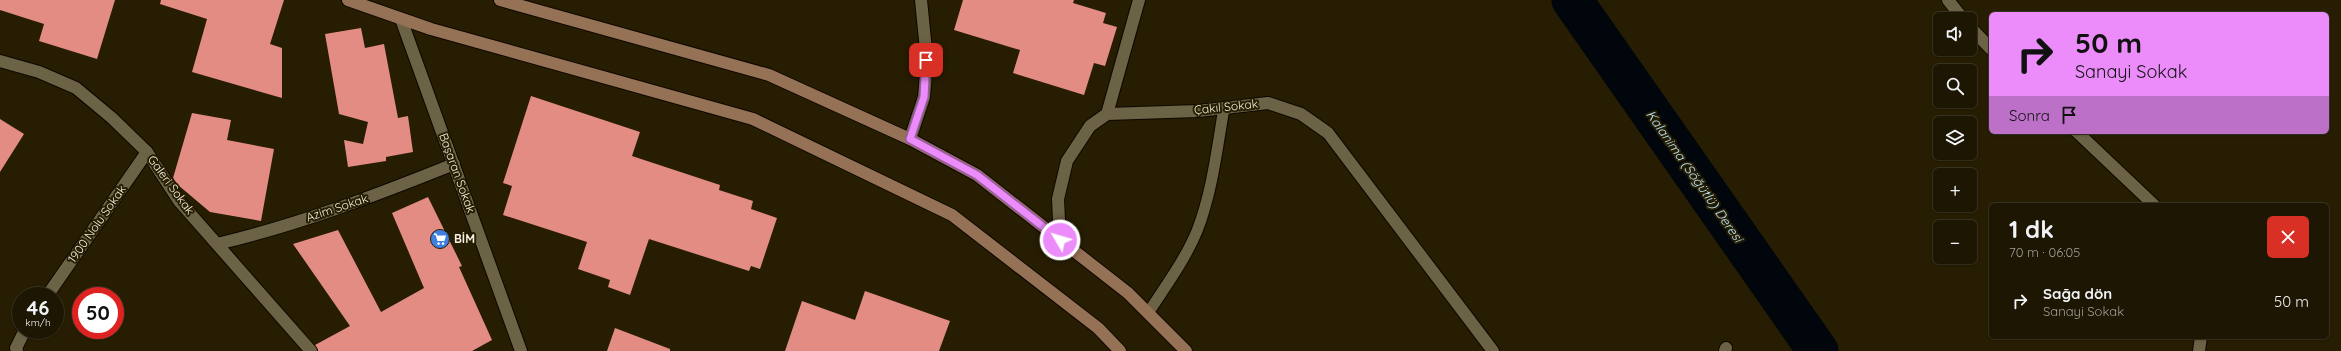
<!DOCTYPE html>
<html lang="tr">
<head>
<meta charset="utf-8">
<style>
  :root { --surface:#1c1602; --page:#251f0c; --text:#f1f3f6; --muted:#a09f99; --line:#3a3524 }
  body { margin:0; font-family:Quicksand,sans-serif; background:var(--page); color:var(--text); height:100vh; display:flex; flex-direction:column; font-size:15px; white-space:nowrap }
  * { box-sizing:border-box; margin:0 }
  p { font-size:13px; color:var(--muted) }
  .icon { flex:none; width:22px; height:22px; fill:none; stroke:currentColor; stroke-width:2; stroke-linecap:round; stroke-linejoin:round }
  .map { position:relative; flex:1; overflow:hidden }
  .sheet { position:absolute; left:1989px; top:203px; width:340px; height:136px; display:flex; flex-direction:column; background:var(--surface); border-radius:6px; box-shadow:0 1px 3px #0004,0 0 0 1px var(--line) }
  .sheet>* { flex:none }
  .hud { position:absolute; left:1989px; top:12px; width:340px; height:122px; border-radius:6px; box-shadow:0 1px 3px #0004,0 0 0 1px var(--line); background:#ec8cfa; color:#111; overflow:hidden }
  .controls { position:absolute; left:1933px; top:12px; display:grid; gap:8px }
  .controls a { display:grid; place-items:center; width:44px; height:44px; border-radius:6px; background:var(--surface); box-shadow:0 1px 3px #0004,0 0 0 1px var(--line); font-size:20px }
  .speed { position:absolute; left:12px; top:287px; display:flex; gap:8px; font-size:20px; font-weight:700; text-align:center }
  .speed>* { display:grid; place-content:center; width:52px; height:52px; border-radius:50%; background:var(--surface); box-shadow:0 1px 3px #0004,0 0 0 1px var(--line); line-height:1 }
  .speed small { font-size:10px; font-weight:400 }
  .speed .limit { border:6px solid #d22; background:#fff; color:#111 }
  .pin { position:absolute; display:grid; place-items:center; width:34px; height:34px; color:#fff; margin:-17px; border-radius:8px; box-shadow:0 2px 6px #0006 }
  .me { position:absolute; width:44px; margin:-22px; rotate:308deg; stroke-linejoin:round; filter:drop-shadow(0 0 3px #0008) }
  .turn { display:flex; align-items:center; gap:14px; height:84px; padding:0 20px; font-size:18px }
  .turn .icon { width:52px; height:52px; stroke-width:2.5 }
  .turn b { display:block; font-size:28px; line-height:34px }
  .then { display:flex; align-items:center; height:38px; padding:0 20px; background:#0003; gap:8px; font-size:15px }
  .round { display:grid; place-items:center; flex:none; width:42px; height:42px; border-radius:6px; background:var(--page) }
  .head { display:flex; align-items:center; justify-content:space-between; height:68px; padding:0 20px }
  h1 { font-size:24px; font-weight:700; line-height:30px }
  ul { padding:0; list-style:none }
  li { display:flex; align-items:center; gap:12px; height:60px; padding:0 20px }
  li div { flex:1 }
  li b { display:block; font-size:15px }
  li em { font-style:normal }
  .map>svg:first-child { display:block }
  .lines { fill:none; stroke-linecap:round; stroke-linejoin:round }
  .river { stroke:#00060b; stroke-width:41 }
  .building { fill:#e38c83 }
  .lane-casing { stroke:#0f0700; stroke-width:13 }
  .street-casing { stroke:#0f0700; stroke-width:14 }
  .secondary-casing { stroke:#0f0700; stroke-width:14 }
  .lane { stroke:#6c6245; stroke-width:11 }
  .street { stroke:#6c6245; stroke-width:12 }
  .secondary { stroke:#957255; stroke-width:12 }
  .route-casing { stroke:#995ba2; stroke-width:10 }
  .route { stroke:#ec8cfa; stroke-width:7 }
  .labels { text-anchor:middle; stroke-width:4; stroke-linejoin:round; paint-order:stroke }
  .street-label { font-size:12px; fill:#f5f0df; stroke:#261d02 }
  .poi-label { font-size:12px; font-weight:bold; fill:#f5f0df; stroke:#261d02; text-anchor:start }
  .water-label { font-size:13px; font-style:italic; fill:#b6e2f8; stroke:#261d02 }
</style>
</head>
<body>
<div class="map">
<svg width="2341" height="351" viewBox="0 0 2341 351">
  <rect width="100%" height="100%" fill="#261d02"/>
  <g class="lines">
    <path class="river" d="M1572 0 1818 351"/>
  </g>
  <g class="building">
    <path d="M0 0H115L97 59 39 41 44 24 0 10Z"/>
    <path d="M161 0H284L270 44 282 48V98L192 72 207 19 160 4Z"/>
    <path d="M963 0H1074L1073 3 1106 13 1103 23 1117 27 1105 66 1094 63 1084 95 1013 73 1020 50 954 30Z"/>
    <path d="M361 28 365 48 384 44 398 118 408 116 413 152 386 157V161L348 167 344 140 363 144 368 122 339 114 325 34Z"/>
    <path d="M531 96 640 132 632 156 720 185 719 190 753 201 751 209 777 218 760 269 751 266 749 271 649 239 630 295 608 287 610 280 578 269 587 242 503 215 512 186 503 183Z"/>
    <path d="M192 113 231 120 227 140 274 149 261 221 210 212 178 185 173 178Z"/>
    <path d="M0 119 24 134 0 172Z"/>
    <path d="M428 197 462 266 459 267 492 340 472 351H318L315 345 350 326 293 244 338 230 381 312 424 288 392 213Z"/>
    <path d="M865 291 950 321 939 351H785L802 301 855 320Z"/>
    <path d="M615 328 670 349V351H607Z"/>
  </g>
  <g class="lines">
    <g class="lane-casing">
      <path id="lane" d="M1148 313C1165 287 1185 260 1197 231 1212 193 1217 149 1224 108"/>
    </g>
    <g class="street-casing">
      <g id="street">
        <path d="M1948 0 1963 19"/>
        <path d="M401 19 521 351"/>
        <path d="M1970 27 1991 49"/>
        <path d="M0 61 39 72 76 88 112 118 147 152 179 201 311 351"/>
        <path d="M1107 114 1139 0"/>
        <path d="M2077 132 2154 205"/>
        <path d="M910 139 924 97 927 60 921 0"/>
        <path d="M1060 241 1058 199 1067 161 1090 126 1107 114 1198 111 1268 103 1301 114 1328 133 1493 351"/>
        <path d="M217 244C298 225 377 195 454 164"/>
        <path d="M47 296 147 152"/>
        <path d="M17 351 16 348 25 330"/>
        <path d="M1725 351 1726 348"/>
        <path d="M2199 351 2201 337"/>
      </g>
    </g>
    <g class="secondary-casing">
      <g id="secondary">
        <path d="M348 0 431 29 753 119 952 215 1098 328 1120 351"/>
        <path d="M500 0 769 75 910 139 977 175 1128 293 1186 351"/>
      </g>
    </g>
    <use href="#lane" class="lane"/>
    <use href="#street" class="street"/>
    <use href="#secondary" class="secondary"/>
  </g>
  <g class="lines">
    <g class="route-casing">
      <path id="route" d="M926 60 924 97 910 139 977 175 1060 240"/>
    </g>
    <use href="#route" class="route"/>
  </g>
  <defs>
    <g id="supermarket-disc" transform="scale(1)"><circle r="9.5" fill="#3f7fe0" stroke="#261d02"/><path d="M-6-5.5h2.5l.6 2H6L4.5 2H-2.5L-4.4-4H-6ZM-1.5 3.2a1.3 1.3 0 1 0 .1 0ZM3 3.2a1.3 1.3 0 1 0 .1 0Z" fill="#fff"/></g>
  </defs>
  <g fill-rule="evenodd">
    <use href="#supermarket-disc" x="440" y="239"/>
  </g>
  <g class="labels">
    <g class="street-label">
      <text transform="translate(1226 107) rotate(-6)" y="4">Çakıl Sokak</text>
      <text transform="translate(457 173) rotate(70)" y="4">Başaran Sokak</text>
      <text transform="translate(171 185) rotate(54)" y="4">Galeri Sokak</text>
      <text transform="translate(337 208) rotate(-18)" y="4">Azim Sokak</text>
      <text transform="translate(97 224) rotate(-55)" y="4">1900 Nolu Sokak</text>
    </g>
    <g class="poi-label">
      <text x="454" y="243">BİM</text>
    </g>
    <g class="water-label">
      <text transform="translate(1695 176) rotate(55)" y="5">Kalanima (Söğütlü) Deresi</text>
    </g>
  </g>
</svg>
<div class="controls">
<a><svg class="icon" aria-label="sound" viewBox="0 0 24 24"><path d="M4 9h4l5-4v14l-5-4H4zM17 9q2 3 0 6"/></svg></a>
<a><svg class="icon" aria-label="search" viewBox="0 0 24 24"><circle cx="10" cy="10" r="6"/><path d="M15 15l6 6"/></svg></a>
<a><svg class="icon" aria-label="layers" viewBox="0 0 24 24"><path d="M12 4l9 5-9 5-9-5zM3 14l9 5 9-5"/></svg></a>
<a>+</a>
<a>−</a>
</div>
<div class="speed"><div>46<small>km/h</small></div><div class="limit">50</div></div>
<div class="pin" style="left:926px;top:60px;background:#d93025"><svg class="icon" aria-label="arrive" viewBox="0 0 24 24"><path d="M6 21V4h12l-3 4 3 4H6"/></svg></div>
<svg class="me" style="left:1060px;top:240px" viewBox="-20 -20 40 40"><circle r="17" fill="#ec8cfa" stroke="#fff" stroke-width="3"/><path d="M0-11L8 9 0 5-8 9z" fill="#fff"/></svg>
<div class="hud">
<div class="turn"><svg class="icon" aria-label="right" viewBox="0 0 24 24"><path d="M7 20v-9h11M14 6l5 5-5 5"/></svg><div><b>50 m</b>Sanayi Sokak</div></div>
<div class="then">Sonra<svg class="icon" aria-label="arrive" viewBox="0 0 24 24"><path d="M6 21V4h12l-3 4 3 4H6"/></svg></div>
</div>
<section class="sheet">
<div class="head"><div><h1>1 dk</h1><p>70 m · 06:05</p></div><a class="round" style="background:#d93025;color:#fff"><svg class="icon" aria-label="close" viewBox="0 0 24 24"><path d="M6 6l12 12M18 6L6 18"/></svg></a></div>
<ul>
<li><svg class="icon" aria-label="right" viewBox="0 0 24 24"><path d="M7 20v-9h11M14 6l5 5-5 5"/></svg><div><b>Sağa dön</b><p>Sanayi Sokak</p></div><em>50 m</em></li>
</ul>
</section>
</div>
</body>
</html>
